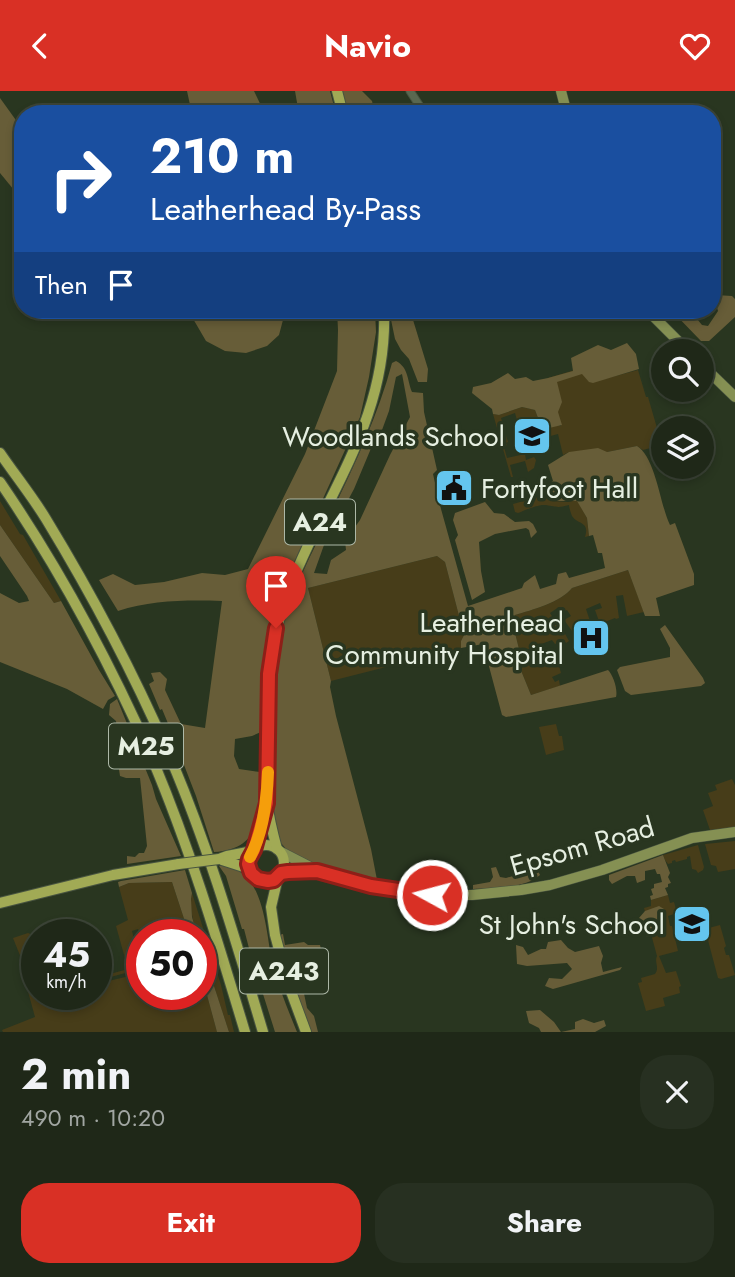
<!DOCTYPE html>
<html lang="en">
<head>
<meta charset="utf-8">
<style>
  :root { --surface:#1f2818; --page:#273021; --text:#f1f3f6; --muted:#a1a6a2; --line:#3c4437; --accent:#d93025 }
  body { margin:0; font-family:Jost,sans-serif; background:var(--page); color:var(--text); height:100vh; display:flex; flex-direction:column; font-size:26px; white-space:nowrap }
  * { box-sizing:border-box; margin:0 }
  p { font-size:23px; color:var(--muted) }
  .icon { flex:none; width:38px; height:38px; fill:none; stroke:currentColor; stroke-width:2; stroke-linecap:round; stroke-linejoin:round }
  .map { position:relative; height:941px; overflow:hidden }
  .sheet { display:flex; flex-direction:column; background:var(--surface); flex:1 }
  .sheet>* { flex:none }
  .top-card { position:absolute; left:14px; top:14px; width:707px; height:214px; border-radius:28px; box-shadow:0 4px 10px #0003,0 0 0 2px var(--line); background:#1a4fa0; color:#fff; overflow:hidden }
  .buttons { position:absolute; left:651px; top:248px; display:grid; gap:14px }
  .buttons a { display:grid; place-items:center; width:63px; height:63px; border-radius:50%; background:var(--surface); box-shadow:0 4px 10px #0003,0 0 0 2px var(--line); font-size:35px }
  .speed { position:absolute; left:21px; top:828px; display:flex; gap:14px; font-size:35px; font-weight:700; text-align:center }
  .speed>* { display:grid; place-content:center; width:91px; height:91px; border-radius:50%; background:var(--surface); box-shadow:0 4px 10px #0003,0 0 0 2px var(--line); line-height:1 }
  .speed small { font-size:18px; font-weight:400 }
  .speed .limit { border:10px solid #d22; background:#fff; color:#111 }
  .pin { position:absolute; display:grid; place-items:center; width:60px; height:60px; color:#fff; margin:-72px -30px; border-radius:50% 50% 50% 0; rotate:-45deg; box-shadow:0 0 7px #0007 }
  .pin .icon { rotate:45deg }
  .me { position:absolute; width:77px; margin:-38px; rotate:277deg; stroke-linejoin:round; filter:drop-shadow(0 0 5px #0008) }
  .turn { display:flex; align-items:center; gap:24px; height:147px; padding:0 21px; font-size:32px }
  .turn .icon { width:91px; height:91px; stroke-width:2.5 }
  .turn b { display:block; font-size:49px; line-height:60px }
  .then { display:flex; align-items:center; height:66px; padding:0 21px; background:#0003; gap:14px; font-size:26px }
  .round { display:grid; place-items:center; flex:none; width:74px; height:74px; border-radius:28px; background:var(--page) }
  .headline { display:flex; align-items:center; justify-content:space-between; height:119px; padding:0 21px }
  h1 { font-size:42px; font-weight:700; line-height:52px }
  .action { display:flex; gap:14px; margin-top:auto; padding:14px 21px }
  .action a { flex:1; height:80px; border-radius:28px; background:var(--accent); color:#fff; font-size:28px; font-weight:700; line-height:80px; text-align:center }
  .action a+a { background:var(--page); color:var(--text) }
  header { display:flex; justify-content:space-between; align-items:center; height:91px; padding:0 21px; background:var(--accent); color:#fff; font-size:32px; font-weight:700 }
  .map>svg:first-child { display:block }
  .green { fill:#473d19 }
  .forest { fill:#675d38; fill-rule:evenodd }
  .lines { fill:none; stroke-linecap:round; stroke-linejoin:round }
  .minor-casing { stroke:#485440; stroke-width:9 }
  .major-casing { stroke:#485440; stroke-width:11 }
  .highway-casing { stroke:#485440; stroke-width:12 }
  .minor { stroke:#5a6850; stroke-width:7 }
  .major { stroke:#859053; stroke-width:10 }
  .highway { stroke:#a1aa55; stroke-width:10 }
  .highway-bridge-casing { stroke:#485440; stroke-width:12; stroke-linecap:butt }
  .highway-bridge { stroke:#a1aa55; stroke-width:10 }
  .route-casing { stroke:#8d1f18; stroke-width:18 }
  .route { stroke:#d93025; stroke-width:12 }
  .slow { stroke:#f59e0b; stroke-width:12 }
  .labels { text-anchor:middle; stroke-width:7; stroke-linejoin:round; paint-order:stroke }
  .shield { fill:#293620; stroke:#adb8a7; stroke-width:2 }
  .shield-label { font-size:26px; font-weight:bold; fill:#e6efe1 }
  .poi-label { font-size:28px; fill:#e6efe1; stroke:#293620; text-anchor:end }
  .street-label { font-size:28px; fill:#e6efe1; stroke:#293620 }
</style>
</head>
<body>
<header><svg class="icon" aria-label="back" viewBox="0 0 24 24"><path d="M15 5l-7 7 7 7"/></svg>Navio<svg class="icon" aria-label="heart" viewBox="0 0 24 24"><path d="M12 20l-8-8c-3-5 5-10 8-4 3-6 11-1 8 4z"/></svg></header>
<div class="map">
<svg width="735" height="941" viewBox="0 0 735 941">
  <rect width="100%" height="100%" fill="#293620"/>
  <g class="green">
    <path d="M588 275 593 291 638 279 646 306H648L662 354 643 359 637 355 607 361H569L563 364 558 343 528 351 525 347H522L515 322 501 327 508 351 506 352 507 354 504 356 507 367 525 363 526 369 534 366 536 369 534 377 528 381 525 370 510 374 513 386H511L493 323 499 324 522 316 535 319 540 332 561 335 548 287Z"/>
    <path d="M545 404 551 410 568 411 577 409 587 427 589 445 585 446C590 430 578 434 572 425 571 423 569 416 569 414 558 417 557 416 546 414 538 413 526 419 518 422L515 421 513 413Z"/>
    <path d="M0 410 20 443 23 444 61 510 54 512 0 434Z"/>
    <path d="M437 465 445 471 464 544 461 550V557L331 590 308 497Z"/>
    <path d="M628 479 644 521 627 525 623 504 616 505 619 527 616 528 615 527 600 533 595 519 602 517 600 512 586 518 592 536 577 541V543L575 544 564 529 571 525 567 519 563 521 559 516 550 522 553 527 548 530 552 536 559 532 569 550 566 552 563 549 555 553 552 549 523 560 525 565 521 566 523 570 526 569 528 573 549 565V561L560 570 558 571 561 582 552 586 555 591 559 589 560 595 531 604 520 577 519 558 512 530 515 524C532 519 561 511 572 497Z"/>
    <path d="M556 633 559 645H562L564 659 546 664 539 636Z"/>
    <path d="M732 688 735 694V736L710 739 703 719 713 715 708 702 717 699 715 694Z"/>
    <path d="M735 750V778L718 781 716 775 711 774 705 753Z"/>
    <path d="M698 754 704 776 703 779 698 782 696 779 692 778 690 765 687 766V768L676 771 675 769 672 770V772L668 773 665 769 663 764Z"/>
    <path d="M172 791 189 843 142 844V850L138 838 132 840 137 860 134 861C133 866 136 876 140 880L133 882 129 881 96 890V880L108 877 110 883 128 878 116 835 128 829 119 796 129 792Z"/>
    <path d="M192 802 221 894 228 924H230L234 941H229L201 855V844L197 843C193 830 189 816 192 802Z"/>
    <path d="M668 804 670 812 674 811 677 822 668 825 670 835H672L678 860 659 865 666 882 676 880 681 895 679 896 680 902 663 907 665 915 646 920 638 892 642 891 641 887 655 883C660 877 654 871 657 865L644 817 651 815V809Z"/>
    <path d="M720 834 726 855 724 857 726 864H729L735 884 721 888 718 887 705 838Z"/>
    <path d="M28 842 33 844 37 855V869L26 873 23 872 13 847Z"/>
    <path d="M37 872V903H96V893L142 882V903H201V882L217 941H3L2 939 35 926 27 897 23 890 26 876Z"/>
  </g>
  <g class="forest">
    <path d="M187 0H254L265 23H192Z"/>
    <path d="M295 0H330L336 23H299Z"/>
    <path d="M341 0H362L372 10 375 23H346Z"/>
    <path d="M0 7 23 39V110L0 82Z"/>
    <path d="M716 204 732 205 735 208V226L709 250H701L671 219H695L692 222 702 234 708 235 718 220 716 213H712V208H715Z"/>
    <path d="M183 219H278L283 229 279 244 267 255 246 262 225 260 206 250 192 226Z"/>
    <path d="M337 219H375L376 241 369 286 360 326 273 518 263 570 261 641 252 645 235 648 234 665 239 678 260 681C260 719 264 758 214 761L196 705 167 630 162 618 160 619 149 593 154 590 151 582 160 581 167 588 165 599 181 633 205 637 222 510C187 509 152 509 118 520L99 489 113 483 135 494 164 491 202 482 225 484 248 478 305 363 337 280 338 239Z"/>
    <path d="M389 219H410L428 278 427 291H418L409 268 401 259 395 248Z"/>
    <path d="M627 252 636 263 639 278 593 292 589 291 582 283 557 291 562 311 558 321 562 334 549 337 540 332 535 319 522 316 499 324 493 323 492 318 472 302 473 296 491 292 508 282 515 288 526 286 533 290 548 287 573 280 571 267 598 254 611 259Z"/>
    <path d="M396 270C409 277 407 289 412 301L423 302 424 321 437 379 433 383 441 418 468 515 522 497 524 492 535 484 540 498 556 493 558 483 566 481 569 487 605 477 602 462H598L593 444 589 445 587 427 577 410H551L545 404C546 398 547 393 553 390L548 374 569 361 598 357 607 361 637 355C656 367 660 414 670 434L675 432 694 483V494L656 507 660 525H645L628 479 572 497C561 511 532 519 515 524L512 530 519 558 520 577 531 604 608 579C613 584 618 598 616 606L506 626 502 624 483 553 461 557V550L464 544 445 471 437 465 308 497 331 590 330 596 336 625 371 758 378 794 324 780 287 759 281 752 276 740 274 721C273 661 267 589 284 531 294 495 312 462 328 429 353 377 377 328 392 272ZM402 283 410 326 390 364 360 429 345 450 346 459 331 469 327 483 314 482 324 454 354 398 372 355 382 339 389 320 396 286Z"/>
    <path d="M485 411 494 422 504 423 515 431 529 430 533 433 537 441 531 447 529 439 526 437 495 443 479 451 481 480 485 501 472 509 455 449 458 444 453 429 455 422Z"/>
    <path d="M0 434 54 512 61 510 99 579 115 605 108 609 103 618 67 598 0 571V502L19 512 29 510 27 505 0 465Z"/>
    <path d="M665 534 703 587 705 592 701 595 631 604 625 600 617 579 620 576 670 566V557L660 538Z"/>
    <path d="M117 608 152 694 156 708 181 765 127 773V765L135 766 139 762H144L147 755 140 687H126L120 685 118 672 121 670 116 630 109 624 110 613Z"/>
    <path d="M663 764 670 782 668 786 671 792 668 793V796L665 797 668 804 651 809 650 805 653 804 651 798 654 797V793L662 791 660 783H657L655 778 645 780V789L637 792 635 785H627L612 793 609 789V784Z"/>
    <path d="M219 775C266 775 265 841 273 875 279 897 288 919 297 941H275L251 865 244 838H242L226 785Z"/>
    <path d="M496 776 500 786 506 787 537 778 540 784C526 797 492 798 473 798V794L490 791 493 786 491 777Z"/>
    <path d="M185 779 192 802 191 808 192 826 197 843H189L172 791 129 792 119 796 118 791 121 790Z"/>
    <path d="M659 815 664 818 666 825 662 831 655 834 654 841 652 846H647L639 827 645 820Z"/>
    <path d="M283 843 285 854 304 851 308 854H320L321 858 310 869 305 870 306 882 301 888 307 917 314 925 318 941H309L302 923 279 844Z"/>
    <path d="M561 849 568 857 575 861 599 855 603 865 601 872 603 881 622 876 620 879 553 898 545 895 549 887 562 888 572 878 567 872 527 875 517 873 516 854 523 856 528 864 541 858H546L548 851Z"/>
    <path d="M201 855 229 941H217L201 882Z"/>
    <path d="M540 919 554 931 561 941 575 938V931L583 928 594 932 604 929 606 935 595 941H541L539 937 529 932 526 920Z"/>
  </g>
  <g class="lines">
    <g class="minor-casing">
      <path id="minor" d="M410 0 425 23"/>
    </g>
    <g class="major-casing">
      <g id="major">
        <path d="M561 0 567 23"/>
        <path d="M647 219 689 261"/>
        <path d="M702 274 735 306"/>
        <path d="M281 761 318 780 371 795 432 804H472L521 799 550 794 602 779 692 747 735 741"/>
        <path d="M281 783 295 780 314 781"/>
      </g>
    </g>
    <g class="highway-casing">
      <g id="highway">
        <path d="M337 0 343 23"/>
        <path d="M0 362C15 384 32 405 46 428 91 502 132 579 167 659 206 748 235 847 263 941"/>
        <path d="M0 391C59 477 109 570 151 665 189 754 217 848 245 941"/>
        <circle cx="266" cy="772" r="18"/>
        <path d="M277 758C273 743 269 727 267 711 266 697 268 683 268 669 267 612 267 555 288 501 325 403 388 330 384 219"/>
        <path d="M254 759 266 714"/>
        <path d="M219 768 227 765 253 760"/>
        <path d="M219 768 250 778"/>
        <path d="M278 786 271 816 275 844 289 895 306 941"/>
        <path d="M0 812 113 784 179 773"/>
      </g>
    </g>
    <use href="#minor" class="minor"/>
    <use href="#major" class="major"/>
    <use href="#highway" class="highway"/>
    <g class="highway-bridge-casing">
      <path id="highway-bridge" d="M179 773 219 768"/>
    </g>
    <use href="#highway-bridge" class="highway-bridge"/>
  </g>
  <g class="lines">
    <g class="route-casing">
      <path id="route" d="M276 537 269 583 267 712 254 759 249 768 248 773 251 782 258 788 268 790 274 789 281 782 288 781 317 780 371 795 432 804"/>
    </g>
    <use href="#route" class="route"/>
    <path class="slow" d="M250 766C263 742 267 708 268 681"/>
  </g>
  <defs>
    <g id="school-square" transform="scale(2.0125)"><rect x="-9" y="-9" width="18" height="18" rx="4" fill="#64c5ee" stroke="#293620"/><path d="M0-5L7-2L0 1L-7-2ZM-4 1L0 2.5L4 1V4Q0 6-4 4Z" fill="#111"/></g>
    <g id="civic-square" transform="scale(2.0125)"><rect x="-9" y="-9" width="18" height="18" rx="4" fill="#64c5ee" stroke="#293620"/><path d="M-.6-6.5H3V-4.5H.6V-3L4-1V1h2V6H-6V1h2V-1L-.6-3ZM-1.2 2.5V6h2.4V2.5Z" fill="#111"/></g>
    <g id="hospital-square" transform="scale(2.0125)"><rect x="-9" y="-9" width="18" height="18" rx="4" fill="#64c5ee" stroke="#293620"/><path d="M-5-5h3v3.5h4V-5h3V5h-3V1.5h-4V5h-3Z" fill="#111"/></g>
  </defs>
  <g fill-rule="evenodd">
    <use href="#school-square" x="532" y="345"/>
    <use href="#civic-square" x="454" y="397"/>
    <use href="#hospital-square" x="591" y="547"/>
    <use href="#school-square" x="692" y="833"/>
  </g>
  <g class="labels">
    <g class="shield">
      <rect x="285" y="408.5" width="70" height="45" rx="5"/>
      <rect x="109" y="632.5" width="74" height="45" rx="5"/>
      <rect x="240" y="857.5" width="88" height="45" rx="5"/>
    </g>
    <g class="shield-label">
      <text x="320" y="440">A24</text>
      <text x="146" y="664">M25</text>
      <text x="284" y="889">A243</text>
    </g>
    <g class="poi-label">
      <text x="505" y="355">Woodlands School</text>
      <text x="481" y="407" text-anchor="start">Fortyfoot Hall</text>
      <text x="564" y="541">Leatherhead<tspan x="564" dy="32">Community Hospital</tspan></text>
      <text x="665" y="843">St John's School</text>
    </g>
    <g class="street-label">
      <text transform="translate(582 755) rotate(-16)" y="10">Epsom Road</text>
    </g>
  </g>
</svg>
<div class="buttons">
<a><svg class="icon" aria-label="search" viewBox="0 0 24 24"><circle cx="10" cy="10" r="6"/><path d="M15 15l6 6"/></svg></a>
<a><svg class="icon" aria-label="layers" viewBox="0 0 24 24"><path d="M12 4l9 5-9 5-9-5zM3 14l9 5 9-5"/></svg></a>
</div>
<div class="speed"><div>45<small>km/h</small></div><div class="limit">50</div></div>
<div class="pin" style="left:276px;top:537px;background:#d93025"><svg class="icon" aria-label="arrive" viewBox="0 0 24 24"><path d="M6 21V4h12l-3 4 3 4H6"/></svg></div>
<svg class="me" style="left:432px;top:804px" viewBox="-20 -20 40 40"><circle r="17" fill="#d93025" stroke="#fff" stroke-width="3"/><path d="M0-11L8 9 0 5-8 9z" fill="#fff"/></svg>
<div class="top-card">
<div class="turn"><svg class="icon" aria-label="right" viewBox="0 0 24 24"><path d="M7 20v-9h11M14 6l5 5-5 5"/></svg><div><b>210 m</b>Leatherhead By-Pass</div></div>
<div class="then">Then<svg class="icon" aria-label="arrive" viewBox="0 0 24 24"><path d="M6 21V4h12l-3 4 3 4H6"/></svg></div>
</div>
</div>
<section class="sheet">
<div class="headline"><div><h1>2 min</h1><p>490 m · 10:20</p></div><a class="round"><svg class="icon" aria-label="close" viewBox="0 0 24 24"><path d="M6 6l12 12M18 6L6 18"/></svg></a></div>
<div class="action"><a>Exit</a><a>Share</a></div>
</section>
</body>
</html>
